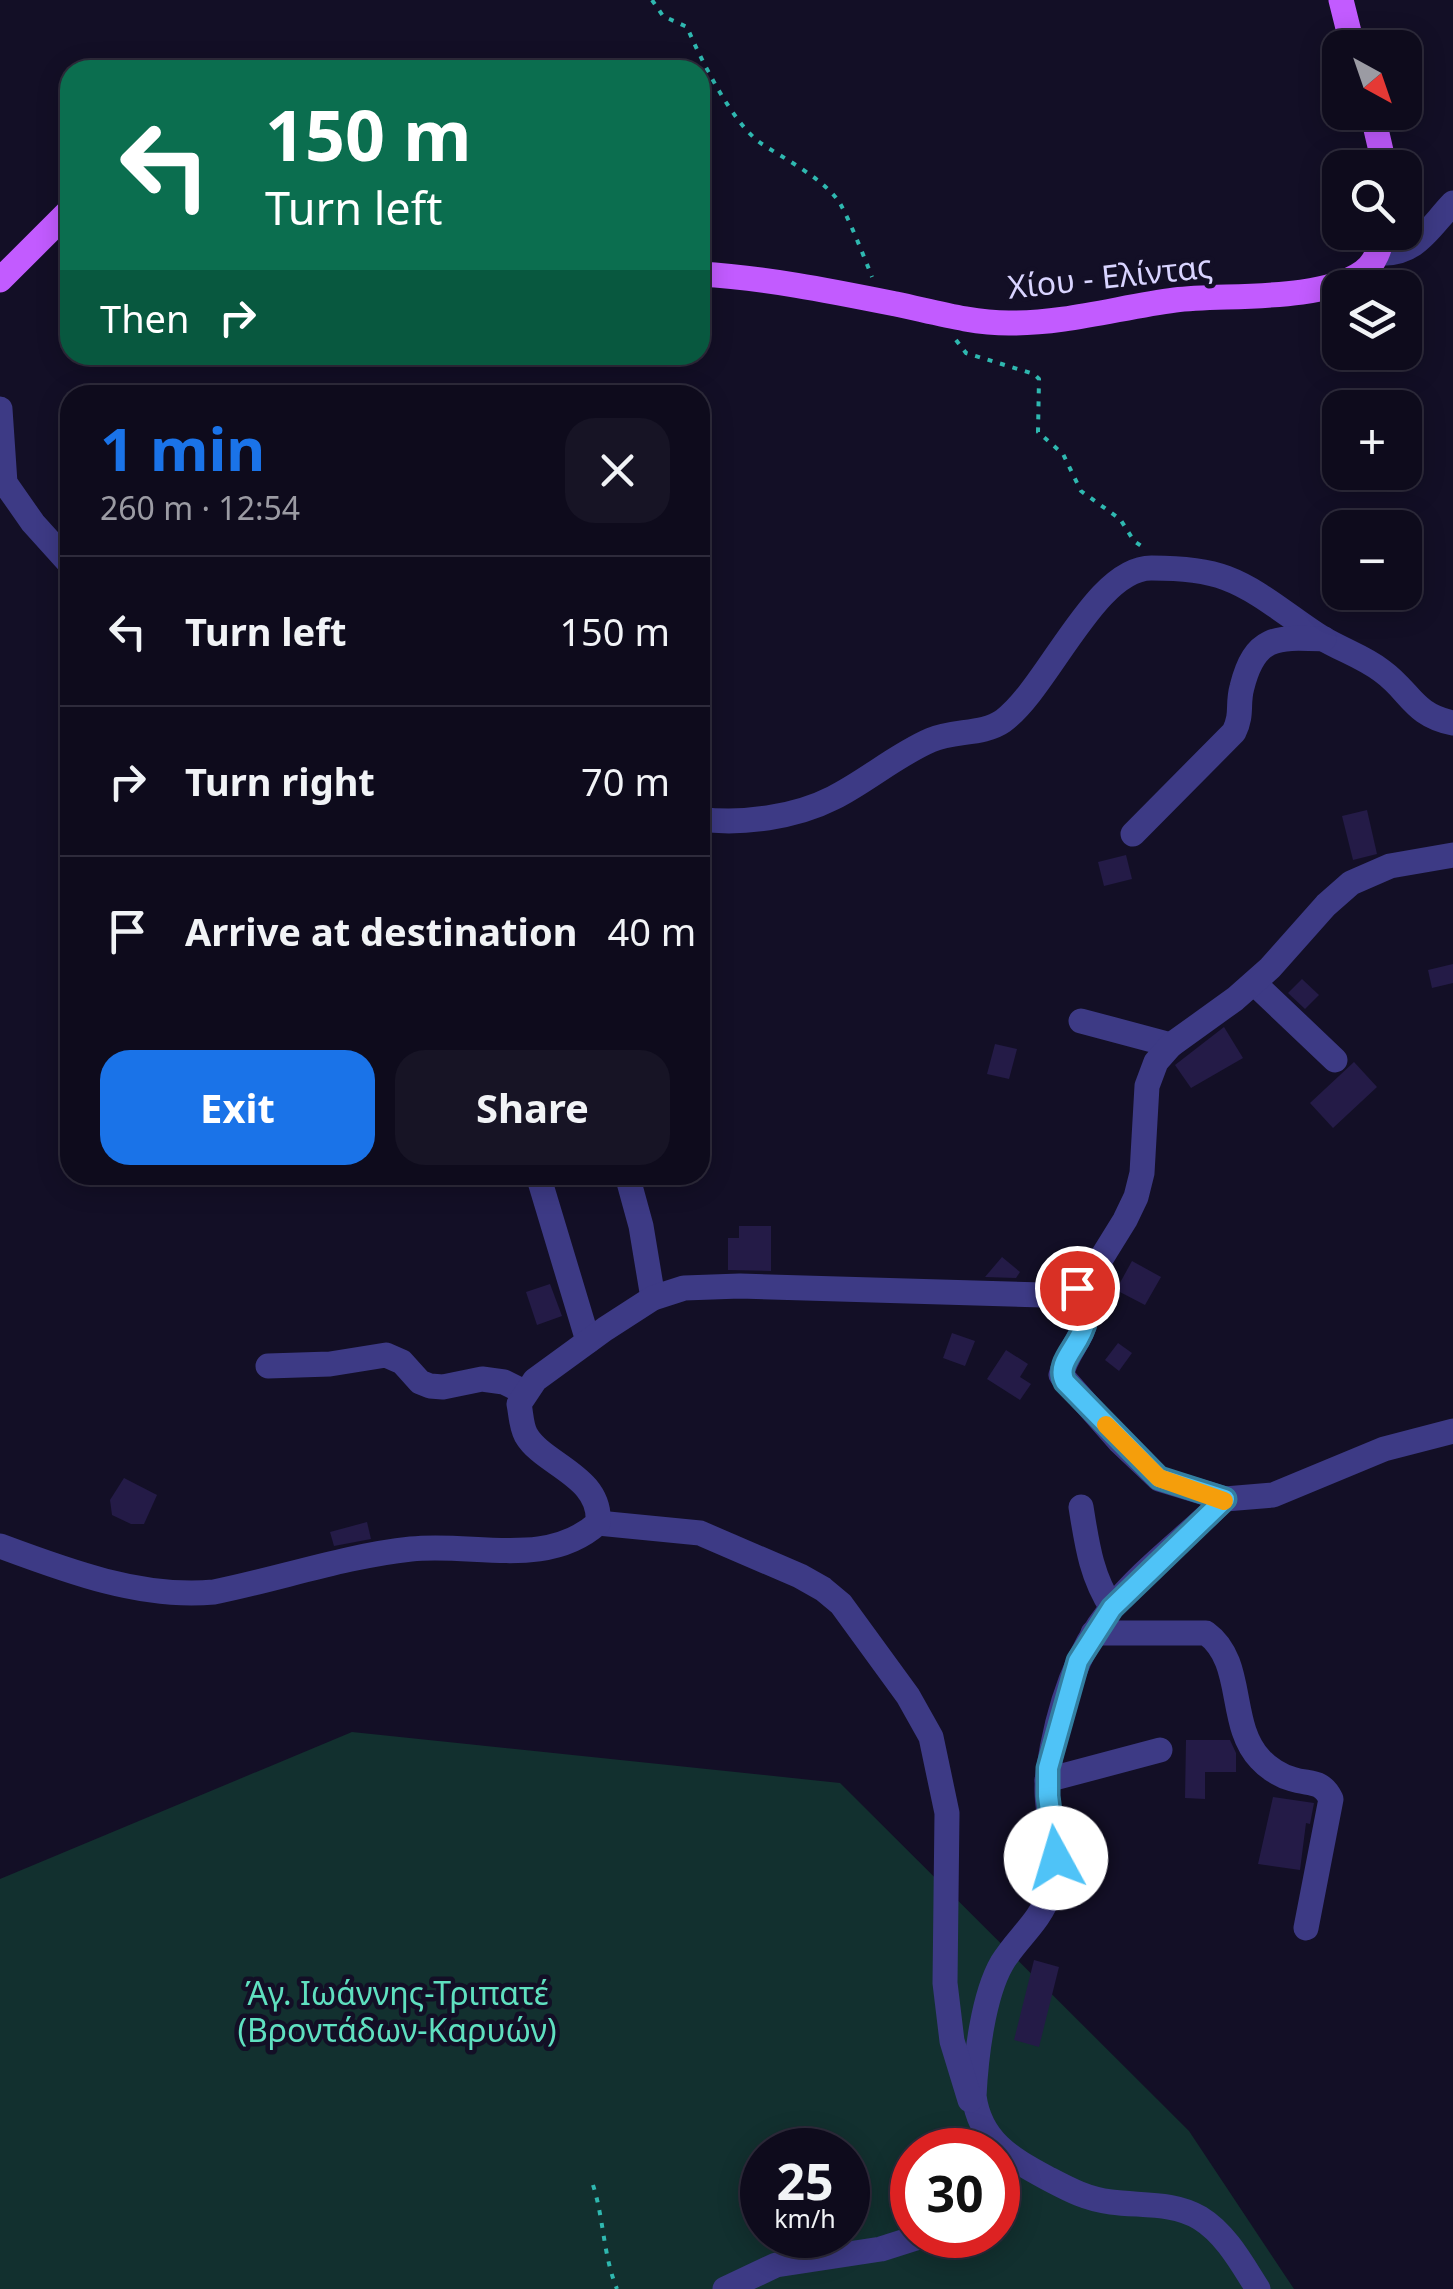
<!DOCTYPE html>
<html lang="en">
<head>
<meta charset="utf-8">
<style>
  :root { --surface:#0e0b1c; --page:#171425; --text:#f1f3f6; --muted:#9b9ba3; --line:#2e2b3b; --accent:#1a73e8 }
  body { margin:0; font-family:"Noto Sans",sans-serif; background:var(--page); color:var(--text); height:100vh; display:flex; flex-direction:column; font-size:38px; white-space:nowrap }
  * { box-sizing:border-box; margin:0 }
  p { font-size:32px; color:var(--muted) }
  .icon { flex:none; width:55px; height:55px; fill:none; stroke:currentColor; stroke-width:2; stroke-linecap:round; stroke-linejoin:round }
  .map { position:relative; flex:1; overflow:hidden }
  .panel { position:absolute; left:60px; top:385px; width:650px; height:800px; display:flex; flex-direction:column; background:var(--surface); border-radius:30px; box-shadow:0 5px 25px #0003,0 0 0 2px var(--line) }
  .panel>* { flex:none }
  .guide { position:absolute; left:60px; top:60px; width:650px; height:305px; border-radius:30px; box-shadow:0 5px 25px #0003,0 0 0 2px var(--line); background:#0b6e4f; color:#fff; overflow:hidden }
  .needle { width:65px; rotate:140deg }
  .fabs { position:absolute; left:1322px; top:30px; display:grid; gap:20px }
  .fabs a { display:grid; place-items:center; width:100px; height:100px; border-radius:20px; background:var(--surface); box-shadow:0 5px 25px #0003,0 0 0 2px var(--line); font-size:50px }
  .speed { position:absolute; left:740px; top:2128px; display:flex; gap:20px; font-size:50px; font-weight:700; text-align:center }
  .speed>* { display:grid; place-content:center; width:130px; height:130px; border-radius:50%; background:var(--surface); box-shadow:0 5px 25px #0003,0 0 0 2px var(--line); line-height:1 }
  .speed small { font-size:25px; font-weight:400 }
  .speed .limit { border:15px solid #d22; background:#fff; color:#111 }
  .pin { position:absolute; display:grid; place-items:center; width:85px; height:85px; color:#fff; margin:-42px; border:5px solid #fff; border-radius:50%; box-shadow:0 2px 10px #0007 }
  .me { position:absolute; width:110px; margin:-55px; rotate:354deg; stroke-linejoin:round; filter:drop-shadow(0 0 8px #0008) }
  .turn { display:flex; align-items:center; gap:35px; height:210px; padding:0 40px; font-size:45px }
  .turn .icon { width:130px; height:130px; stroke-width:2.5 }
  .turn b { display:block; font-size:70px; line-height:85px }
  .then { display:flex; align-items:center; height:95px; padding:0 40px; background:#0003; gap:20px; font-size:38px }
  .round { display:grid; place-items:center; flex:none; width:105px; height:105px; border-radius:30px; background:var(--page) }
  .overview { display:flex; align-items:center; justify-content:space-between; height:170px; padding:0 40px }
  h1 { font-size:60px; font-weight:700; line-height:75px; color:var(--accent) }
  .button { display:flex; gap:20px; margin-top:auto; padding:20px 40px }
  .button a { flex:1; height:115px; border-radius:30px; background:var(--accent); color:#fff; font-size:40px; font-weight:700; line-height:115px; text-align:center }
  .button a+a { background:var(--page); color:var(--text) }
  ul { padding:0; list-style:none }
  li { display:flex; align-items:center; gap:30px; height:150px; padding:0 40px; border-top:2px solid var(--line) }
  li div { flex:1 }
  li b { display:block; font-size:38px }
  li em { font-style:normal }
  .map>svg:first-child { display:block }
  .green { fill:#12302f; fill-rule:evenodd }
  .building { fill:#241b47 }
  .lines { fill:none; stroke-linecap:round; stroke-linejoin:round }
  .path { stroke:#2fb8b0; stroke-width:4; stroke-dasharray:5 8; stroke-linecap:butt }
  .minor { stroke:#3d3a85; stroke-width:25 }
  .major { stroke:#c25bff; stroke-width:25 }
  .route-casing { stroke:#337fa1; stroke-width:25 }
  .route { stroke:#4fc3f7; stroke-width:18 }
  .slow { stroke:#f59e0b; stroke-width:18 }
  .labels { text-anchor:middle; stroke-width:9; stroke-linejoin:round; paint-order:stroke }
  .street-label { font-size:32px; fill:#d9d4ff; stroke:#130f26 }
  .park-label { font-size:32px; fill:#5fe0c0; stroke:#130f26 }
</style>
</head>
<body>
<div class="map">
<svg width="1453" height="2289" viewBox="0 0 1453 2289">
  <rect width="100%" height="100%" fill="#130f26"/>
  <path class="green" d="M352 1732 840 1783 1189 2131 1294 2289H0V1879ZM762 2150H848V2235H762ZM912 2150H998V2235H912Z"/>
  <g class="building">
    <path d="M1367 810 1377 854 1353 860 1342 816Z"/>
    <path d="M1126 855 1132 879 1104 886 1098 862Z"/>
    <path d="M1453 964V983L1432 988 1428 970Z"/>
    <path d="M1302 979 1319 995 1305 1009 1288 993Z"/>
    <path d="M1224 1027 1243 1058 1191 1088 1175 1065Z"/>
    <path d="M995 1044 1017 1049 1009 1079 987 1074Z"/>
    <path d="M1354 1062 1377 1087 1333 1128 1310 1103Z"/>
    <path d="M739 1226H771V1271L728 1270V1238H739Z"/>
    <path d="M1002 1257 1020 1272 1016 1278 985 1277Z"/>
    <path d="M1132 1261 1161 1277 1145 1305 1116 1290Z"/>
    <path d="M550 1284 562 1316 537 1325 526 1292Z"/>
    <path d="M952 1333 975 1341 965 1366 943 1358Z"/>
    <path d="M1118 1343 1132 1353 1119 1371 1105 1360Z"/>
    <path d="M1006 1350 1028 1364 1020 1377 1031 1384 1020 1400 987 1379Z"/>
    <path d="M124 1478 157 1495 144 1524H131L112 1515 110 1500Z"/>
    <path d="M367 1522 371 1539 334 1546 330 1532Z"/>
    <path d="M1186 1740H1230L1236 1753V1772H1205V1799L1185 1798Z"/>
    <path d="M1273 1797 1314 1803 1310 1824 1306 1823 1300 1870 1258 1864Z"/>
    <path d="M1034 1960 1059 1967 1039 2047 1014 2040Z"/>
  </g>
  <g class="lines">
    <g class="path">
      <path d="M652 0 663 16 687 27C700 58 733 125 762 144 785 159 820 177 837 199 846 210 866 262 872 277"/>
      <path d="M956 340 966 353 1034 374 1039 379 1038 432 1063 454 1081 491 1120 519 1134 541 1144 548"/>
      <path d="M593 2185C604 2219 603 2255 617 2289"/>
    </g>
    <g class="minor">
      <path d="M1378 253C1416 256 1429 228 1453 203"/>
      <path d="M0 409 5 483 33 523 70 564"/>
      <path d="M700 819C741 825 796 817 833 798 867 781 896 755 931 740 953 730 983 735 1003 721 1049 687 1095 567 1152 568 1174 568 1205 570 1226 578 1261 591 1291 619 1322 638 1342 650 1364 657 1382 671 1411 692 1413 715 1453 723"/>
      <path d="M1133 834 1234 732C1243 713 1237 705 1242 687 1255 635 1277 637 1324 639"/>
      <path d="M1254 983 1335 1060"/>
      <path d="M1081 1021 1171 1045"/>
      <path d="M538 1175 588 1341"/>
      <path d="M627 1175 641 1226 653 1298"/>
      <path d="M1077 1288C1102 1324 1070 1341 1061 1375L1120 1442 1159 1479 1225 1499 1273 1495 1384 1449 1453 1431"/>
      <path d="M268 1366 330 1364 386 1355 402 1362 420 1382 430 1386 443 1387 482 1379 504 1382 524 1392"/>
      <path d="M1225 1499C1188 1536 1142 1569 1110 1610 1074 1655 1056 1717 1048 1773 1042 1816 1064 1844 1049 1894 1040 1922 1017 1938 1002 1963 983 1996 976 2057 974 2096 980 2141 1010 2158 1047 2178 1068 2189 1086 2199 1111 2202 1141 2206 1173 2202 1200 2218 1226 2234 1242 2264 1258 2289"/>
      <path d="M1081 1507C1087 1544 1091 1576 1112 1608"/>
      <path d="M598 1523 700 1533 800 1576 823 1589 841 1604 908 1696 931 1737 947 1813 945 1983 952 2041 970 2100"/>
      <path d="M0 1546C67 1571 142 1599 214 1592 279 1579 345 1556 411 1549 473 1542 547 1569 598 1523 602 1476 543 1465 526 1435 521 1426 521 1413 519 1404L535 1380 605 1329 653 1298 684 1288 740 1286 1043 1295 1077 1288 1099 1262 1125 1220 1136 1197 1142 1173 1147 1086 1156 1062 1171 1045 1235 999 1270 968 1326 905 1351 883 1390 866 1453 855"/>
      <path d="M1093 1633H1206C1246 1662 1227 1724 1260 1759 1268 1768 1281 1776 1292 1779 1310 1785 1321 1779 1331 1799L1306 1928"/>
      <path d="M1047 1780 1160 1750"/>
      <path d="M725 2289 776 2265 881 2249 925 2235"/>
    </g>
    <g class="major">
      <path d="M1341 0 1353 48"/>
      <path d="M1372 112 1385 168"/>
      <path d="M700 274C767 278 831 291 896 304 934 312 971 323 1009 323 1064 324 1121 307 1175 300 1226 294 1321 302 1363 272 1376 263 1380 247 1384 232"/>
      <path d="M0 280 70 210"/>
    </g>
  </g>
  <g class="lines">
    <g class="route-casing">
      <path id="route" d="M1056 1858 1048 1796V1768L1078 1661 1112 1608 1225 1499 1159 1478 1065 1382C1050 1354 1108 1333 1077 1288"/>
    </g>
    <use href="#route" class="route"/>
    <path class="slow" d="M1106 1425 1159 1478 1224 1501"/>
  </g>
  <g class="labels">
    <g class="street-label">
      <text transform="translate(1110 277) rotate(-6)" y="11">Χίου - Ελίντας</text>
    </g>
    <g class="park-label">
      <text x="397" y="2005">Άγ. Ιωάννης-Τριπατέ<tspan x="397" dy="37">(Βροντάδων-Καρυών)</tspan></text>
    </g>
  </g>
</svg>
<div class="fabs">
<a><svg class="needle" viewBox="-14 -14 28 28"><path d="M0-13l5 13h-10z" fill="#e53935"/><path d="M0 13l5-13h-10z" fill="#9b9ba3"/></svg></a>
<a><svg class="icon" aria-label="search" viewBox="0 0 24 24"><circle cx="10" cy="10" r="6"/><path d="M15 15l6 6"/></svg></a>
<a><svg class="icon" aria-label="layers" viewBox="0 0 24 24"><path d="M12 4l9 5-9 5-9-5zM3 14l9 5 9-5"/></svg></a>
<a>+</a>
<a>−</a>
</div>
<div class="speed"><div>25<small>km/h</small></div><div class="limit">30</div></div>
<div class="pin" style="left:1077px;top:1288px;background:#d93025"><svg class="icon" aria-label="arrive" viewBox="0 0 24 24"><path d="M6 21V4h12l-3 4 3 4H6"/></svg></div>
<svg class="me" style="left:1056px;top:1858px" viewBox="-20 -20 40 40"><circle r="19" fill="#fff"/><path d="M0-13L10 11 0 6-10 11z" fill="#4fc3f7"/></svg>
<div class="guide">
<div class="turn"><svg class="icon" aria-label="left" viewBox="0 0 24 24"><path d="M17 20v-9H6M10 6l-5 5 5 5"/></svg><div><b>150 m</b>Turn left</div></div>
<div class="then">Then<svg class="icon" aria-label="right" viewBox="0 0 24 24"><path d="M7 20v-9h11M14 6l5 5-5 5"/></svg></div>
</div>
<section class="panel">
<div class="overview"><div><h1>1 min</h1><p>260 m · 12:54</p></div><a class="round"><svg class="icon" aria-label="close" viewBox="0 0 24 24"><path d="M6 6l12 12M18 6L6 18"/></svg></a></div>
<ul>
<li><svg class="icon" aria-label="left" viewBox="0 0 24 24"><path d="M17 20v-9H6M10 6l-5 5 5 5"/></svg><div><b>Turn left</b></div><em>150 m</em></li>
<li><svg class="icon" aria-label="right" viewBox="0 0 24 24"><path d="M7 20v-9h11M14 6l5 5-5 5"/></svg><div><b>Turn right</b></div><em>70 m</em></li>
<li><svg class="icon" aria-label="arrive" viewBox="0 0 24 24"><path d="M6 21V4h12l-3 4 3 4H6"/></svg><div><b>Arrive at destination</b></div><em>40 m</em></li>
</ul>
<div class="button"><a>Exit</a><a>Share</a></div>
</section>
</div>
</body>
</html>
